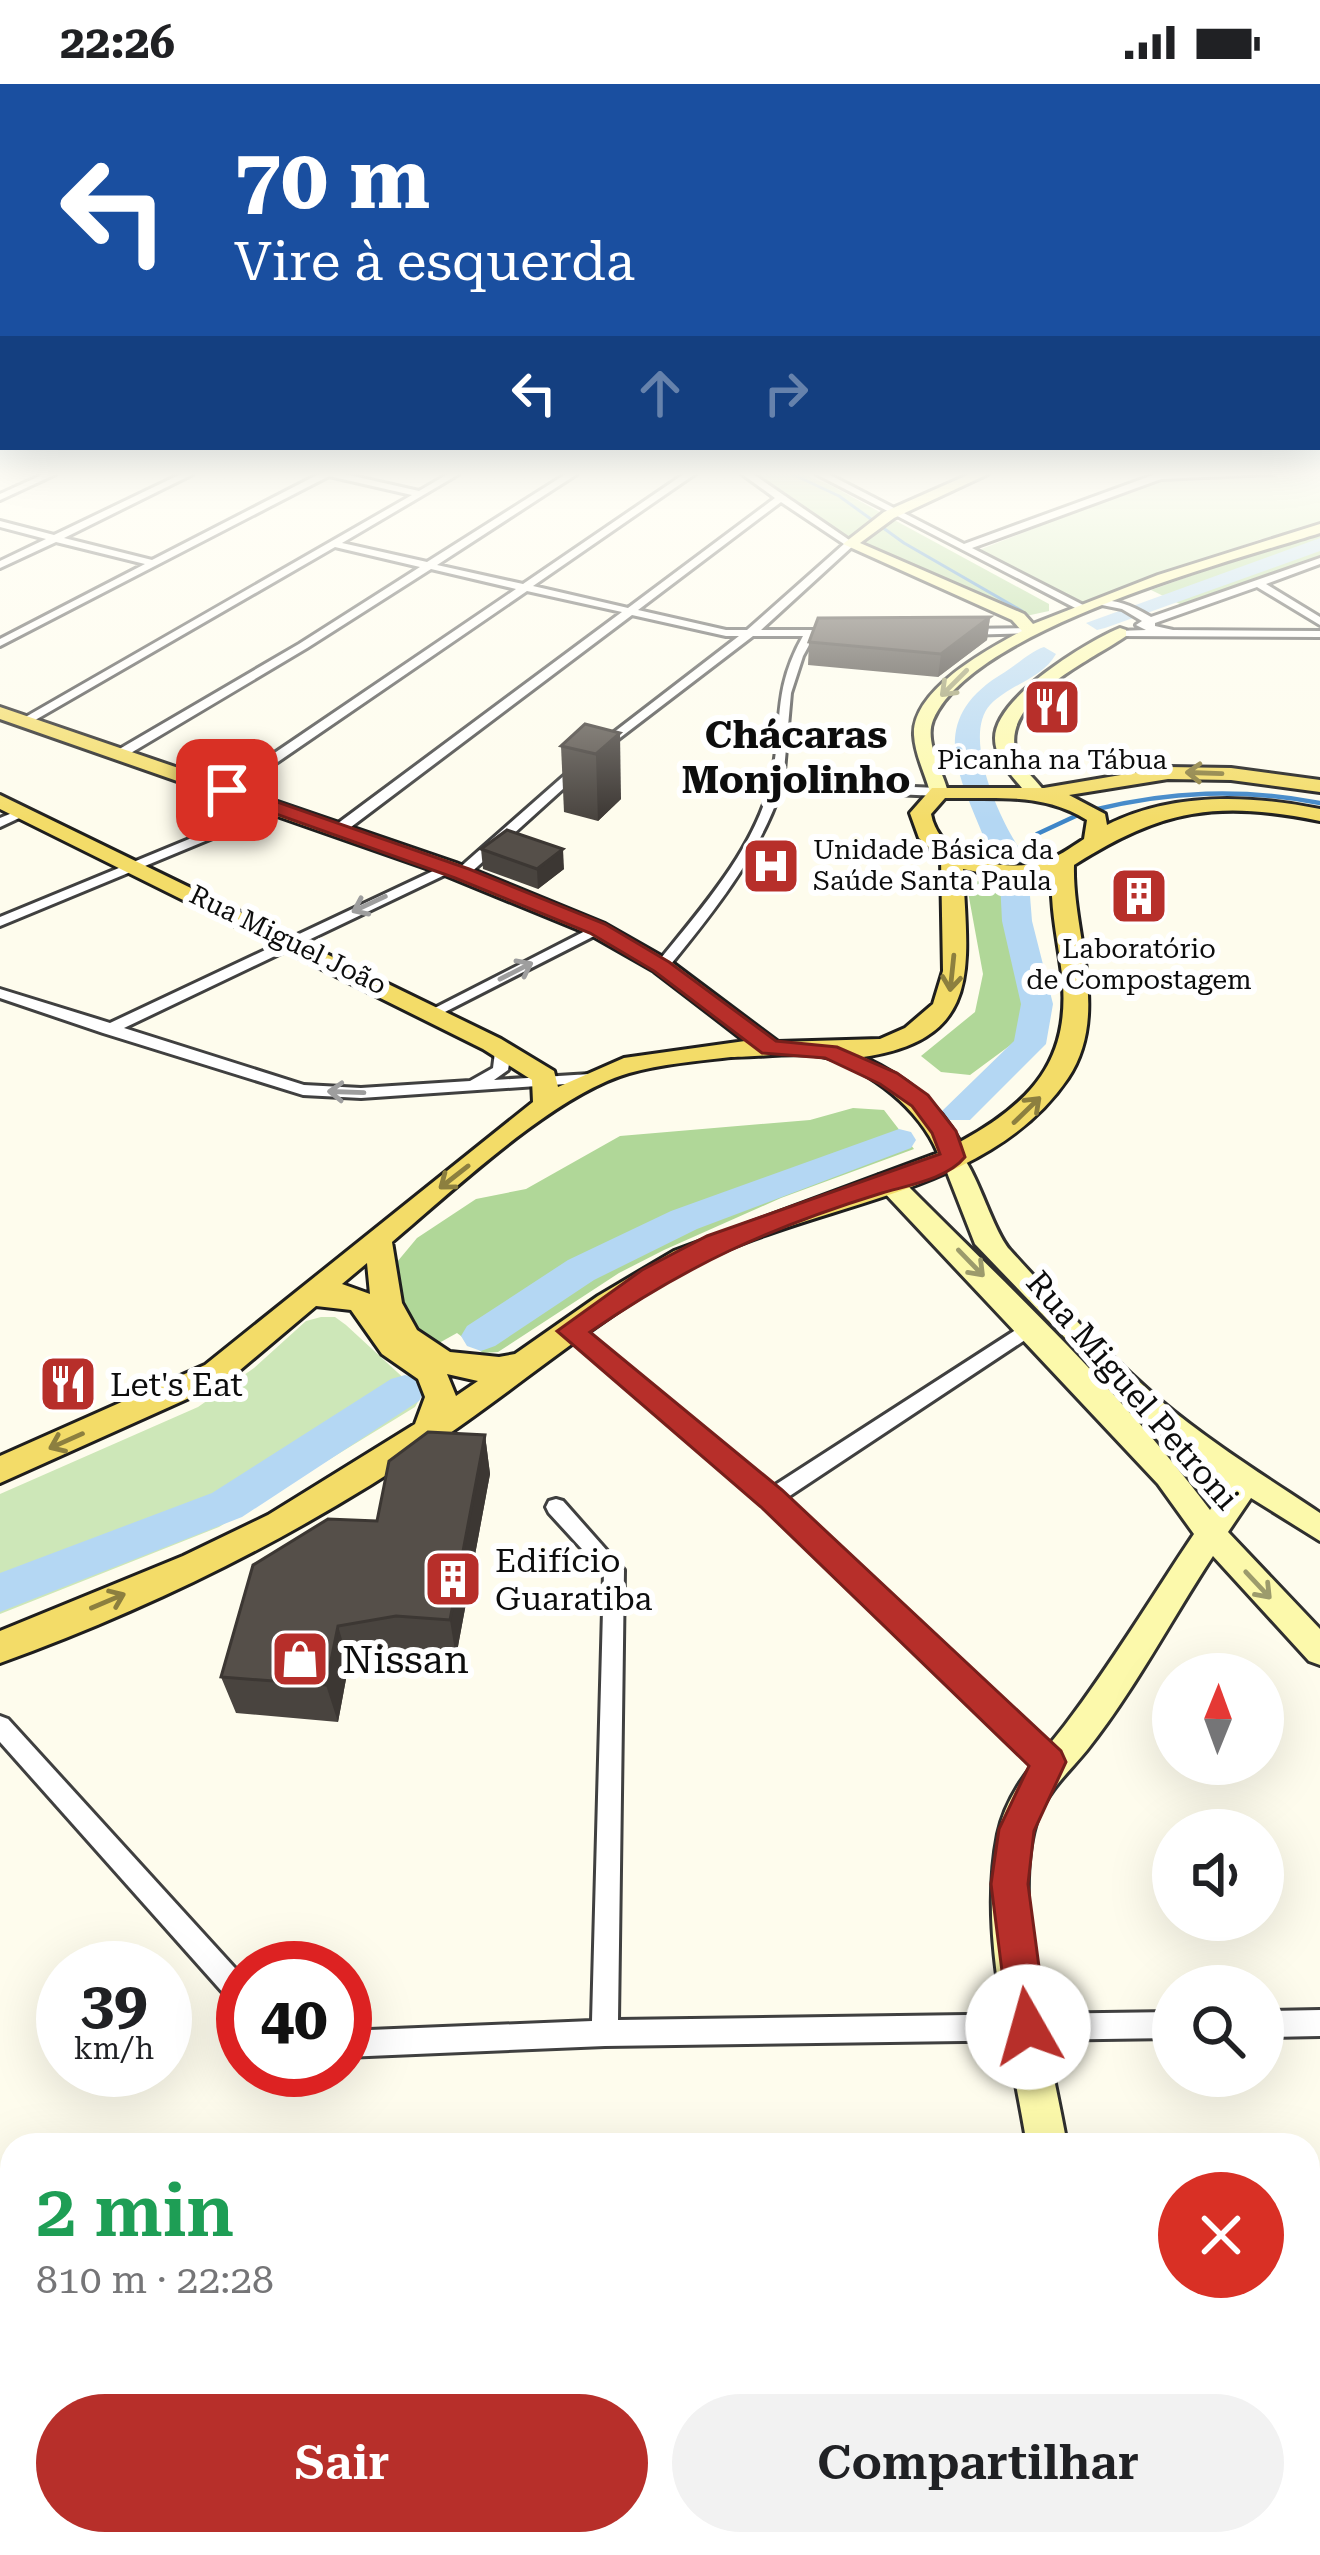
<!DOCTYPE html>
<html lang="pt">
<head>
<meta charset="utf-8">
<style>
  :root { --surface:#fff; --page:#f2f2f2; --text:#202124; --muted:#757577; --accent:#b72f2a }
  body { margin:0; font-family:"Roboto Serif",serif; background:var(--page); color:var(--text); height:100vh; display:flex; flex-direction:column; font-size:45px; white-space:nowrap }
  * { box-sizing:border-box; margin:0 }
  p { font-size:39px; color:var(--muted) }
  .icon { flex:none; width:66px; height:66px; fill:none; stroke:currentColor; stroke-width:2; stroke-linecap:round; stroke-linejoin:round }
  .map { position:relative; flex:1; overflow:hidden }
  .details { position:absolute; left:0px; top:2049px; width:1320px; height:423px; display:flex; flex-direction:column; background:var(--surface); border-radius:36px 36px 0 0; box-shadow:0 12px 48px #0002 }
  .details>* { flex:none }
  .top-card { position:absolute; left:0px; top:0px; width:1320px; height:366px; box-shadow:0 12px 48px #0002; background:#1a4fa0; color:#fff; overflow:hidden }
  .needle { width:78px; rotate:1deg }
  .controls { position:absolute; left:1152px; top:1569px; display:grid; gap:24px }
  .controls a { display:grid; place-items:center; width:132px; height:132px; border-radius:50%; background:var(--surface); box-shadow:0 12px 48px #0002; font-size:60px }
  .speed { position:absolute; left:36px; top:1857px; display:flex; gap:24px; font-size:60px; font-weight:700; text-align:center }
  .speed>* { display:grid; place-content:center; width:156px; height:156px; border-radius:50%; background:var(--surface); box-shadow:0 12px 48px #0002; line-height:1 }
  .speed small { font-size:30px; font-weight:400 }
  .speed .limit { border:18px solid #d22; background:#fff; color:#111 }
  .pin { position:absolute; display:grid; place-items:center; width:102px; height:102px; color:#fff; margin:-51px; border-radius:24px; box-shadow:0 6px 18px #0006 }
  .me { position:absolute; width:132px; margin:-66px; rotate:353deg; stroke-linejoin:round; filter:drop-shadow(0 0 9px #0008) }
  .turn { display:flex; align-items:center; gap:42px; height:252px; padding:0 36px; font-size:54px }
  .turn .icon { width:156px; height:156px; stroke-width:2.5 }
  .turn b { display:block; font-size:84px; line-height:102px }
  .lanes { display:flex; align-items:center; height:114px; padding:0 36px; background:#0003; justify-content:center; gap:60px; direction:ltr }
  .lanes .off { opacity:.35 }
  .round { display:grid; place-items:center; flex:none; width:126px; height:126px; border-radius:63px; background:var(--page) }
  .summary { display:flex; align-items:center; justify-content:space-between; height:204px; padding:0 36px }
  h1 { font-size:72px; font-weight:600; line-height:90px; color:#1e9e55 }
  .cta { display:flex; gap:24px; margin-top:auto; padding:24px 36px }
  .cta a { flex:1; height:138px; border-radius:72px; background:var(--accent); color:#fff; font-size:48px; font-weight:600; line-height:138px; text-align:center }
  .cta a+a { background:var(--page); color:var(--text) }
  .status { display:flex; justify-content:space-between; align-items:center; height:84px; padding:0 60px; background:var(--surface); direction:ltr }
  .status svg { height:33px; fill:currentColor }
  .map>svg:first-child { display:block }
  .green { fill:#cde7b8 }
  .forest { fill:#b0d798 }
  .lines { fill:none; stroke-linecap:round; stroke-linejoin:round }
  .stream-far1 { stroke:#3e86c8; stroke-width:3 }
  .stream { stroke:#3e86c8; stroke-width:4.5 }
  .river { fill:#b4d7f3; fill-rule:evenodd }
  .street-casing { stroke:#404040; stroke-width:6 }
  .secondary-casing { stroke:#2f2f2f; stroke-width:6 }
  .primary-casing { stroke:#1e1e1e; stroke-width:6 }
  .street { fill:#fff; fill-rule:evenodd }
  .secondary { fill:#fcf9ab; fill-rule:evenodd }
  .primary { fill:#f3dc68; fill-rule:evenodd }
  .wall { fill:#49443f }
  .shaded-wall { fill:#3c3733 }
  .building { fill:#554f49; stroke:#3c3733; stroke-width:3 }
  .oneway { stroke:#9c9b6c }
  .oneway2 { stroke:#8c7f3f }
  .oneway3 { stroke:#9e9e9e }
  .route { fill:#b72f2a; stroke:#771f1b; stroke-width:3 }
  .labels { text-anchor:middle; stroke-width:12; stroke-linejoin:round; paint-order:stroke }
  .far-poi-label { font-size:27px; fill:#0d0d0d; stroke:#fff }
  .far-street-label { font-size:27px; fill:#0d0d0d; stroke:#fff }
  .poi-label { font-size:33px; fill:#0d0d0d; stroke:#fff; text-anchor:start }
  .street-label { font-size:33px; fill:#0d0d0d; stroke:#fff }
  .far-district-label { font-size:39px; font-weight:bold; fill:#0d0d0d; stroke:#fff }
  .near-poi-label { font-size:39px; fill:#0d0d0d; stroke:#fff; text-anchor:start }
</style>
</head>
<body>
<div class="status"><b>22:26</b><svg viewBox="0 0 49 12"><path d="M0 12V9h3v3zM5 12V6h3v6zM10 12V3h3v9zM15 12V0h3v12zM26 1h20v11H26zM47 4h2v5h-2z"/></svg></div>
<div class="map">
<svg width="1320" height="2471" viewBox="0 0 1320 2471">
  <rect width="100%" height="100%" fill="#fefced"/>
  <g class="green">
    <path d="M1320 392V440L1267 458 1261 455 1085 518 1067 515 979 466 1160 395Z"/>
    <path d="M321 1233H335L346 1241 422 1311 415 1323 219 1443 0 1530V1410L198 1323 254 1284 306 1237Z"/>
  </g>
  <g class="forest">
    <path d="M755 390H802L830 401 1049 520V527L1026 532 841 452Z"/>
    <path d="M1320 446V474L1184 522 1151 506Z"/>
    <path d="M966 797 1004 798 1025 916 1016 957 970 991 941 988 921 972 975 928 983 890Z"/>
    <path d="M853 1024 884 1026 914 1065 781 1114 664 1166 619 1189 498 1268 483 1269 457 1249 439 1259C400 1243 397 1218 397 1178L417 1154 476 1115 526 1105 620 1052 810 1036Z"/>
  </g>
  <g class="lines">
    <path class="stream-far1" d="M792 390 839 412 904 459 1022 527"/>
    <g class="stream">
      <path d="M1093 726C1170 707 1242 704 1320 719"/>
      <path d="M1013 775 1037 750 1080 730"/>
    </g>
    <g class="river">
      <path d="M1320 454V467L1105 544 1097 546 1086 539Z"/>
      <path d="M1044 563 1056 570C1042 595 1010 600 990 621 960 654 1004 747 1027 775L1032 837 1053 920 1046 960 970 1036H946L941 1028 1014 957 1021 920 1002 837 999 778 990 769C963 697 920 638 1005 588 1018 580 1031 567 1044 563Z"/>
      <path d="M899 1045 911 1048 916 1056 911 1064 697 1145 594 1196 495 1262 481 1267 467 1262 461 1252 467 1242 568 1176 671 1127Z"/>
      <path d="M405 1291 419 1295 425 1306 419 1317 242 1433 0 1528V1489L212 1409 391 1295Z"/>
    </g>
    <g class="street-casing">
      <g id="street">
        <path d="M44 390H56L0 416V410Z"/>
        <path d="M181 390H193L64 454 152 476 319 390H344L419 407 448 390H459L342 459 427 478 566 390H577L437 481 523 500 684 390H695L533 502 628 524 775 414 742 390H753L855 460 761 546H834L839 549 834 552H814L803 572 791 609 783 698 939 704 945 708 939 712 781 705C759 772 711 831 667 885H657V879C700 826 755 765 771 697 784 640 771 609 803 552H753L604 666 598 662 600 659 739 552H726L632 531 343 749H333V743L622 528 527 507 231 710H223V704L516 505 431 485 307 564 124 673H116V667L299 560 420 483 335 463 30 639H22V635L412 411 329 392 0 562V555L145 480 56 458 0 484V477L46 455 0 443V437L54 451ZM781 418 844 460 747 546H726L638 526Z"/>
        <path d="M816 390H828L964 460 1156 390H1274L1161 395 972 464 1087 523 1088 525 1083 528Z"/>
        <path d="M1320 474V480L1266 500 1320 533V541L1257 503 1155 539V542L1173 546 1320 547V553L1120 552 1115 549 1116 547 1146 546 1136 541 1142 537 1122 525 1092 519C1112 512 1133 522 1151 533Z"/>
        <path d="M1031 544 1036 547 1035 549 963 551 958 548 963 545Z"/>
        <path d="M575 682 585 685 467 792H457V786Z"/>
        <path d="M274 720 280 724 278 727 0 842V833Z"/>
        <path d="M22 725 32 728 0 743V734Z"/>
        <path d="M448 780 455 784 453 787 124 944 304 1001 361 1004 470 997 493 984 495 968 503 963 511 968 508 986 494 996 590 990 598 995 595 998 361 1014 303 1011 103 949 0 914V905L110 939Z"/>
        <path d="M597 841 602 842V848L439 931H429L427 928Z"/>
        <path d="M1031 1236 1037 1238 1040 1243 1037 1248 785 1415 1057 1671 1060 1678 1057 1685 1049 1688 1041 1685 764 1420 562 1247 565 1242H577L772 1403Z"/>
        <path d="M556 1415 563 1417 624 1486 618 1936 1173 1928V1954L605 1962 345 1973V1947L592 1937 604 1489 549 1429 546 1423 549 1417Z"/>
        <path d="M0 1632 8 1635 243 1893V1925L234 1921 0 1658Z"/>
        <path d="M1320 1926V1952L1263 1953V1927Z"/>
        <path d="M0 2255 12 2261V2292L0 2286Z"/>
        <path d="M126 2460H158L156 2471H124Z"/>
        <path d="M340 2460H389L394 2471H345Z"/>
      </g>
    </g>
    <g class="secondary-casing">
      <g id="secondary">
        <path d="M970 390H988L894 434 860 459 1024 530 1033 540 1158 491 1320 440V449C1228 478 972 545 933 636 924 658 943 688 948 708L939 714 930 708C925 689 915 671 914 651 912 606 988 565 1022 547L1012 536 843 460 884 428Z"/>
        <path d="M1120 544 1126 546V552C1089 578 989 621 1020 678 1026 688 1037 697 1044 707L1028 711C1015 695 995 677 995 654 995 614 1086 558 1120 544Z"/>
        <path d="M953 1065C973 1071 991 1145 1010 1166 1057 1218 1108 1271 1161 1317 1211 1359 1266 1393 1320 1429V1457L1251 1414 1228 1448 1320 1545V1581L1309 1577 1213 1472C1171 1536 1134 1607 1087 1666 1069 1688 1049 1705 1038 1733 1008 1816 1052 1974 1067 2061H1027C1011 1962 978 1850 998 1750 1008 1704 1038 1676 1065 1641 1111 1581 1151 1514 1194 1450L1158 1400 879 1103 876 1097 879 1091H897C1004 1199 1119 1304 1210 1426L1228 1399 1139 1331 975 1160 941 1073Z"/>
        <path d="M1087 2460H1133L1135 2471H1089Z"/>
      </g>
    </g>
    <g class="primary-casing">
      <path id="primary" d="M0 623 456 779 605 840 670 877 778 958 880 955 905 944 933 920 943 887 941 775 919 754 910 729 932 704H1044L1168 683 1231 684 1320 696V708L1231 696 1168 695 1069 711 1105 730 1107 741C1172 708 1251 711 1320 725V737C1216 716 1163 725 1074 781 1072 850 1111 930 1068 994 995 1102 845 1116 733 1163 624 1210 535 1292 437 1358 301 1450 155 1523 0 1579V1547L183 1472 268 1431 415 1340 425 1313 418 1295 382 1270 351 1226 316 1222 227 1297 0 1399V1372L205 1281 533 1018 532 996 483 965 0 725V711L501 955 554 987 558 1003 624 974 745 957 654 887 589 850 440 789 0 635ZM945 714C995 715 1043 708 1087 736L1084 755C1070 764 1057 774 1042 778 1002 789 939 775 931 730ZM963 785 1008 794 1052 789C1050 824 1058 857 1062 890 1072 976 1031 1019 960 1058 937 1016 905 993 863 973 985 955 967 881 963 785ZM731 973C755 973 805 967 826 973 872 988 919 1024 938 1069L674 1167 598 1212 515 1270 499 1273 450 1268 417 1246 402 1219 392 1158C454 1106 553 1011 629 989 661 980 697 977 731 973ZM367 1179 370 1210 342 1200ZM447 1290 478 1297 456 1312Z"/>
    </g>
    <use href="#street" class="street"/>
    <use href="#secondary" class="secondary"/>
    <use href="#primary" class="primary"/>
  </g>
  <g class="wall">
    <path d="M990 533 987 556 938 593 808 581 809 558Z"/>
    <path d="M585 640 621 715 598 737 564 728 561 662Z"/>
    <path d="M481 765 564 785 538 805 483 785Z"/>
    <path d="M485 1351 490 1390 456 1573 405 1570 349 1579 338 1638 236 1629 221 1593 377 1437Z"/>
  </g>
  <g class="shaded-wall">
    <path d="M990 533 987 556 938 593 941 570Z"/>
    <path d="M620 649 621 715 598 737 596 670Z"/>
    <path d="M563 765 564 785 538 805 537 785Z"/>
    <path d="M485 1351 490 1390 456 1573 450 1536Z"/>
    <path d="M338 1542 349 1579 338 1638 326 1601Z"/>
  </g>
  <g class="building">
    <path d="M990 533 941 570 809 558 818 534Z"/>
    <path d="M585 640 620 649 596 670 561 662Z"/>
    <path d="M507 746 563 765 537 785 481 765Z"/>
    <path d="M428 1348 485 1351 450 1536 396 1532 338 1542 326 1601 221 1593 253 1481 328 1435 377 1437 389 1377Z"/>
  </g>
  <defs><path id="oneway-shaft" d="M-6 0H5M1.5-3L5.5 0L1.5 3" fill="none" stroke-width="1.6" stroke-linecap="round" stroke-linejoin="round" transform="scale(3)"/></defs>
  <g class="oneway">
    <use href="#oneway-shaft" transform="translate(954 599) rotate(135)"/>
    <use href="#oneway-shaft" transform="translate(971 1179) rotate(46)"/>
    <use href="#oneway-shaft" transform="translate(1258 1501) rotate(47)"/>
  </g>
  <g class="oneway2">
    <use href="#oneway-shaft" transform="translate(1204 689) rotate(-178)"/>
    <use href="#oneway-shaft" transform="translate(952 889) rotate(96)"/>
    <use href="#oneway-shaft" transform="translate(1027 1026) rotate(-44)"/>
    <use href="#oneway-shaft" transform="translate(454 1093) rotate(142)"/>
    <use href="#oneway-shaft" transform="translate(66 1357) rotate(156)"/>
    <use href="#oneway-shaft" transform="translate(108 1517) rotate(-23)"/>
  </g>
  <g class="oneway3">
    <use href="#oneway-shaft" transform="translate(369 820) rotate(155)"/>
    <use href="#oneway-shaft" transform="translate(516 887) rotate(-27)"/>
    <use href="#oneway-shaft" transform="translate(346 1008) rotate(-178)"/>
  </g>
  <linearGradient id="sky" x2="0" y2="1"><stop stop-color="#93c2ec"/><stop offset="0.53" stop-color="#fffef7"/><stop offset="1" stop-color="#fffef7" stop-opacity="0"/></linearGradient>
  <rect width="1320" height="736" fill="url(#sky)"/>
  <path class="route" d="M220 703H234L469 785 605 840 669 878 776 957 837 963 897 989 928 1011 956 1047 965 1073C947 1095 909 1101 882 1109 768 1144 688 1181 590 1248L782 1406 1061 1667 1066 1678 1034 1747 1028 1800 1047 1943 1042 1957 1028 1963 1014 1957 1009 1943 991 1800 999 1745 1029 1682 761 1423 557 1247 642 1186 707 1152 940 1070 932 1049 912 1022 880 1000 825 974 762 969 654 887 590 849 455 794 220 710Z"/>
  <defs>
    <g id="restaurant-square" transform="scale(3)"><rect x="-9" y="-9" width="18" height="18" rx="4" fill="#b72f2a" stroke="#fff"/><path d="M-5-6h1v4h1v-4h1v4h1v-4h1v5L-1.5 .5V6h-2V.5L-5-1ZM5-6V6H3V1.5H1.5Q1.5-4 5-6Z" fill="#fff"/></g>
    <g id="hospital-square" transform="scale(3)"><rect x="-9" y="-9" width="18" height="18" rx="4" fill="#b72f2a" stroke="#fff"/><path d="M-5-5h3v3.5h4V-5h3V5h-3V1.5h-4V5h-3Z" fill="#fff"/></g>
    <g id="building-square" transform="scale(3)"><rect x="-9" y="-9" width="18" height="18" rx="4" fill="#b72f2a" stroke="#fff"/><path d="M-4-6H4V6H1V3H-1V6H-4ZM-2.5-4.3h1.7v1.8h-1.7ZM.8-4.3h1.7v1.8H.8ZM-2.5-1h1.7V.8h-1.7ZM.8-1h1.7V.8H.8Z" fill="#fff"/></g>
    <g id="shop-square" transform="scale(3)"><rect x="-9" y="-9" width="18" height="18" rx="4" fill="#b72f2a" stroke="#fff"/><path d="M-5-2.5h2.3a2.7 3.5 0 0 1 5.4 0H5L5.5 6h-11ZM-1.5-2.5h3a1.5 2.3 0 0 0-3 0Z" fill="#fff"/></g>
  </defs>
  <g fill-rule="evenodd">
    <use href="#restaurant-square" x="1052" y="623"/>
    <use href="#hospital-square" x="771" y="782"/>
    <use href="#building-square" x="1139" y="812"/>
    <use href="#restaurant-square" x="68" y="1300"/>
    <use href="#building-square" x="453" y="1495"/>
    <use href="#shop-square" x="300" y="1575"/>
  </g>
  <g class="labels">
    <g class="far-poi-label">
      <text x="1052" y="685">Picanha na Tábua</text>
      <text x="813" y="775" text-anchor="start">Unidade Básica da<tspan x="813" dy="31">Saúde Santa Paula</tspan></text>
      <text x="1139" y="874">Laboratório<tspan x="1139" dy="31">de Compostagem</tspan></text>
    </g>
    <g class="far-street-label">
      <text transform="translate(288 856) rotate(26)" y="9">Rua Miguel João</text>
    </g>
    <g class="poi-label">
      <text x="110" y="1312">Let's Eat</text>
      <text x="495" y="1488">Edifício<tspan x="495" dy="38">Guaratiba</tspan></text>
    </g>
    <g class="street-label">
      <text transform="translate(1133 1306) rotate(49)" y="12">Rua Miguel Petroni</text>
    </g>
    <g class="far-district-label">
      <text x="796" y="664">Chácaras<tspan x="796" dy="45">Monjolinho</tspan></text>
    </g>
    <g class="near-poi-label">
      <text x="342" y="1589">Nissan</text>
    </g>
  </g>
</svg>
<div class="controls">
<a><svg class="needle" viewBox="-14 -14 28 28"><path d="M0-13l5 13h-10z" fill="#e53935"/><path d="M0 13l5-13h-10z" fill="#757577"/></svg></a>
<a><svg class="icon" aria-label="sound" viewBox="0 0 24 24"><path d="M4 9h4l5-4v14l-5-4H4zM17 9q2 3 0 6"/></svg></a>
<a><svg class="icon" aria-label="search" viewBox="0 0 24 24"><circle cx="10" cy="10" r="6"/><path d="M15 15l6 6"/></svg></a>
</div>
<div class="speed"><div>39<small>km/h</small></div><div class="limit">40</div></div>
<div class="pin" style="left:227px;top:706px;background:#d93025"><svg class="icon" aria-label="arrive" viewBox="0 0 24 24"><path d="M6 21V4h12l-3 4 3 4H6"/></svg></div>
<svg class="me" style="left:1028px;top:1943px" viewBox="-20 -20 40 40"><circle r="19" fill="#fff"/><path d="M0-13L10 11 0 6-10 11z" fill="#b72f2a"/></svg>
<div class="top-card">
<div class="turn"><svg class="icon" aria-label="left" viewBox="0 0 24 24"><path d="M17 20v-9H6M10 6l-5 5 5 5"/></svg><div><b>70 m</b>Vire à esquerda</div></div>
<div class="lanes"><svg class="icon" aria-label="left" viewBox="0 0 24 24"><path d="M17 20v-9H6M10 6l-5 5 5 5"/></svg><svg class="icon off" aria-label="ahead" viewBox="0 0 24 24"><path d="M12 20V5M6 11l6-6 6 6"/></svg><svg class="icon off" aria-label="right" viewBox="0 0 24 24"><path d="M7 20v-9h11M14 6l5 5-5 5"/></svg></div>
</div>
<section class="details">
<div class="summary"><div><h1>2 min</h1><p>810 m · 22:28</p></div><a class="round" style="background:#d93025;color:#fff"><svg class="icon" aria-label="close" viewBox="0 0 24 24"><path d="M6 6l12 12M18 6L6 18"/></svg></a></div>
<div class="cta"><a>Sair</a><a>Compartilhar</a></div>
</section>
</div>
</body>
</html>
